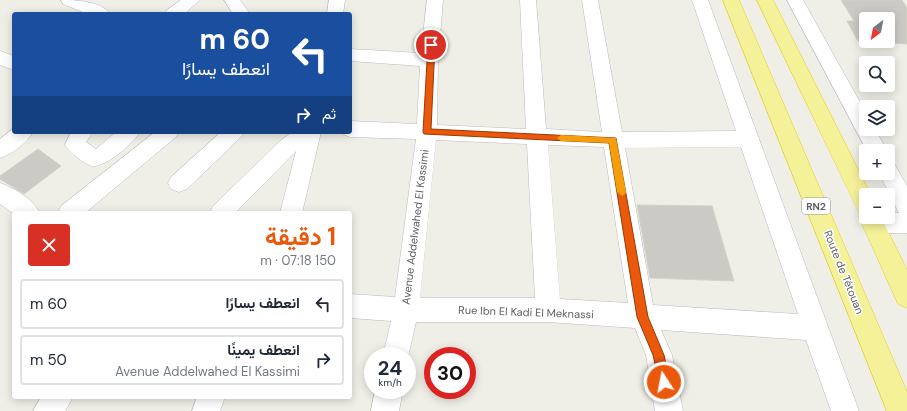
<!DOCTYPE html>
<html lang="ar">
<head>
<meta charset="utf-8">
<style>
  :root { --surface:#fff; --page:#f2f2f3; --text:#1f2937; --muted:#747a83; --line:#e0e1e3; --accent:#ea580c }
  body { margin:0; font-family:"DM Sans",Vazirmatn,sans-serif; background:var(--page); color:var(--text); direction:rtl; height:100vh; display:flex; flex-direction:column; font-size:15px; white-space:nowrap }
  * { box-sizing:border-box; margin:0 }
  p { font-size:13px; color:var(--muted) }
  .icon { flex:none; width:22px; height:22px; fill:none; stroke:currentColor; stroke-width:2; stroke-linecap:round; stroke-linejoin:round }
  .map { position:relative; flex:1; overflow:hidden; direction:ltr }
  .panel { position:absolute; left:12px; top:211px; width:340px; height:188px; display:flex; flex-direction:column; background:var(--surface); border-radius:4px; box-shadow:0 2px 10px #0003; direction:rtl }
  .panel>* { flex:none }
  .hud { position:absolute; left:12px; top:12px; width:340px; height:122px; border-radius:4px; box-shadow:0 2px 10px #0003; direction:rtl; background:#1a4fa0; color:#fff; overflow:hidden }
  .needle { width:26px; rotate:212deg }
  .buttons { position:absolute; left:859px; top:12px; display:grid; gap:8px }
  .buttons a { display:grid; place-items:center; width:36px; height:36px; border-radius:4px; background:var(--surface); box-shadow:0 2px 10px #0003; font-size:20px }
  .speed { position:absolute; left:364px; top:347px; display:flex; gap:8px; font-size:20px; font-weight:700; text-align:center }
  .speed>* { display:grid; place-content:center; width:52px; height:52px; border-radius:50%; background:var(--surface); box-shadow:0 2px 10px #0003; line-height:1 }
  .speed small { font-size:10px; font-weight:400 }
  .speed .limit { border:6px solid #d22; background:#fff; color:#111 }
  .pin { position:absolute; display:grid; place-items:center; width:34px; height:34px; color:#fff; margin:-17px; border:2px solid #fff; border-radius:50%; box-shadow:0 1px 4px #0007 }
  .me { position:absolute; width:44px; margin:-22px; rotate:349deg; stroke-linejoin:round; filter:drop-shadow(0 0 3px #0008) }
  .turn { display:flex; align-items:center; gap:14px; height:84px; padding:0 16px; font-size:18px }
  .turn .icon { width:52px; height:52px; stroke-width:2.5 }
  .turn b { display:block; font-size:28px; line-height:34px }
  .then { display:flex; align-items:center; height:38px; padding:0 16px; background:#0003; gap:8px; font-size:15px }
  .round { display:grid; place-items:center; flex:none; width:42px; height:42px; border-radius:4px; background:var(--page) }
  .overview { display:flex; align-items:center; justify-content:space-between; height:68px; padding:0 16px }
  h1 { font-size:24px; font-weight:700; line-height:30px; color:var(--accent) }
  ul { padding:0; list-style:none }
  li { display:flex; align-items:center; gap:12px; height:50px; margin:0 8px 6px; padding:0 8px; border:2px solid var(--line); border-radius:4px }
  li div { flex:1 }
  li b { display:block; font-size:15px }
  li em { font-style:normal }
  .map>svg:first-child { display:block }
  .building { fill:#cbcac4; stroke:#d4d2c6; fill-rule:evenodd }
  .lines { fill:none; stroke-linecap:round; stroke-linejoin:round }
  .minor-casing { stroke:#b9bac0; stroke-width:1 }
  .highway-casing { stroke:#e5cf12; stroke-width:1 }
  .minor { fill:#fff; fill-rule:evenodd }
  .highway { fill:#f5f199; fill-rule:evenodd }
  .route { fill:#ea580c; stroke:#983908 }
  .slow { fill:#f59e0b }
  .labels { text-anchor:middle; stroke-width:3; stroke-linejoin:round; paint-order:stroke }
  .shield { fill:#fff; stroke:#8f9094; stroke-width:1 }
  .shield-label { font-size:10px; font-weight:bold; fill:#5f6066 }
  .street-label { font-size:11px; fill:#5f6066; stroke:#fff }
</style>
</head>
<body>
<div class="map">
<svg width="907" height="411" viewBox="0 0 907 411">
  <rect width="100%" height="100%" fill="#efefe7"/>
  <g class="building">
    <path d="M841 0H902L907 8V44L858 41 847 21H854ZM866 19H888V41H866Z"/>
    <path d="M38 149 61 166 24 194 0 179V176Z"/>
    <path d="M637 205 712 206 734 281 650 278Z"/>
  </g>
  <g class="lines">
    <g class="minor-casing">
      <g id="minor">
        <path d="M61 0C75 0 102 1 110 14H87L63 4Z"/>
        <path d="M181 0H200L184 14H165L167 10Z"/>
        <path d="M224 0H240L250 14H233Z"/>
        <path d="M329 0H345L343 14H327Z"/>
        <path d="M427 0H443L438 60 437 125 526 129 520 0H536L546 129 602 132 582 0H598L622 132 736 131 692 0H708L859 411H831L806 340 661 330 672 355 683 411H655L646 355 635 328 548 322H416L407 361V356H383L391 321 350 318V294L395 297 416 139 350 137 343 134 342 132H350V121L417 124 420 66 350 61V49L421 53ZM436 140 527 144 535 298H420ZM548 145 604 147 628 303 560 299ZM741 147 798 314 653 305 625 148Z"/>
        <path d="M787 0H803L866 113V129H875L887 151H867Z"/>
        <path d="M0 51 14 56V70L0 65Z"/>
        <path d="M14 128V132H33C27 143 12 154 0 158V139Z"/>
        <path d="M71 132H93L86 142 96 149 116 132H140C133 144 109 164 95 166 87 167 69 152 65 145Z"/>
        <path d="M155 132H179L176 137 85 213H58L61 206Z"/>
        <path d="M221 132H244L241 137 187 189 179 192 171 189 168 183 171 177Z"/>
        <path d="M292 132H321L302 213H280L296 151 235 213H210L213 206 280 141Z"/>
        <path d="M888 162 895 165 907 186V233H873L865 230 862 223 866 216V217H888V213H901H899L879 173H888Z"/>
        <path d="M0 183C14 188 34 200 40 213H14V214L0 204Z"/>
        <path d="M375 390H403L399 411H371Z"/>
        <path d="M41 397H73L65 411H33Z"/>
        <path d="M197 397H225L220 411H192Z"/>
      </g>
    </g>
    <g class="highway-casing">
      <g id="highway">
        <path d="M723 0H739L907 392V411H887Z"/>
        <path d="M757 0H773L871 195H866V217H881L907 270V308L898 304 859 217 860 215Z"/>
      </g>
    </g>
    <use href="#minor" class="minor"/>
    <use href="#highway" class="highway"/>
  </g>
  <path class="route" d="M428 43H431L435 45 431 129 616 138 648 317 664 355 670 382 668 386 664 388 660 386 653 355 637 317 609 143 424 134 423 132Z"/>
  <path class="slow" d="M561 135 616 138 626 192 625 194 622 196 617 192 609 143 561 141 557 138Z"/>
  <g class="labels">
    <rect class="shield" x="802" y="198" width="28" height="16" rx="3"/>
    <g class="shield-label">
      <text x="816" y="210">RN2</text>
    </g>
    <g class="street-label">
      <text transform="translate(415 227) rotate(-83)" y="4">Avenue Addelwahed El Kassimi</text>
      <text transform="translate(844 272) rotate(68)" y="4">Route de Tétouan</text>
      <text transform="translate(526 312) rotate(2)" y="4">Rue Ibn El Kadi El Meknassi</text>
    </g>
  </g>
</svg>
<div class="buttons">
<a><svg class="needle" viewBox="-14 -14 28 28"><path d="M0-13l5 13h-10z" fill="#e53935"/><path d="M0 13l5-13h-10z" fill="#747a83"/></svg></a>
<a><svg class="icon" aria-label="search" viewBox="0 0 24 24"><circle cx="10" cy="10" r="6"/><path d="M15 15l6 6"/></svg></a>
<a><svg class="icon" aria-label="layers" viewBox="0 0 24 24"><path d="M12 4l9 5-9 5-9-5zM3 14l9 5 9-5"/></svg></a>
<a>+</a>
<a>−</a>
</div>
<div class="speed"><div>24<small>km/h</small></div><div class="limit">30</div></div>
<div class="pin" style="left:431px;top:45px;background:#d93025"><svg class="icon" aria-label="arrive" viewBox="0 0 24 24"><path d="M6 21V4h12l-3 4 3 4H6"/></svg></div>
<svg class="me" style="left:664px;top:382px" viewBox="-20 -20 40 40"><circle r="17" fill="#ea580c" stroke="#fff" stroke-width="3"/><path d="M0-11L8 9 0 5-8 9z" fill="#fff"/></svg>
<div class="hud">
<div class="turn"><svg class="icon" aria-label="left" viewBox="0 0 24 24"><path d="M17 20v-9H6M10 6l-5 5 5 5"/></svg><div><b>60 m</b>انعطف يسارًا</div></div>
<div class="then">ثم<svg class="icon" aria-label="right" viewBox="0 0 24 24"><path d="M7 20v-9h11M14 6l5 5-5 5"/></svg></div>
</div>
<section class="panel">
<div class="overview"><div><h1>1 دقيقة</h1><p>150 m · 07:18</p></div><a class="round" style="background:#d93025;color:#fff"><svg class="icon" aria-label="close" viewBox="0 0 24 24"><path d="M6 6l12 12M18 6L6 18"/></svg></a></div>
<ul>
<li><svg class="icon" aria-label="left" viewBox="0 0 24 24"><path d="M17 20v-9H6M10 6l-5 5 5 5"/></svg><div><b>انعطف يسارًا</b></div><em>60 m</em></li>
<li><svg class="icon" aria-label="right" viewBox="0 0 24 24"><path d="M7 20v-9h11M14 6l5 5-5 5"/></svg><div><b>انعطف يمينًا</b><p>Avenue Addelwahed El Kassimi</p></div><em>50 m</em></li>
</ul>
</section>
</div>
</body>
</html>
